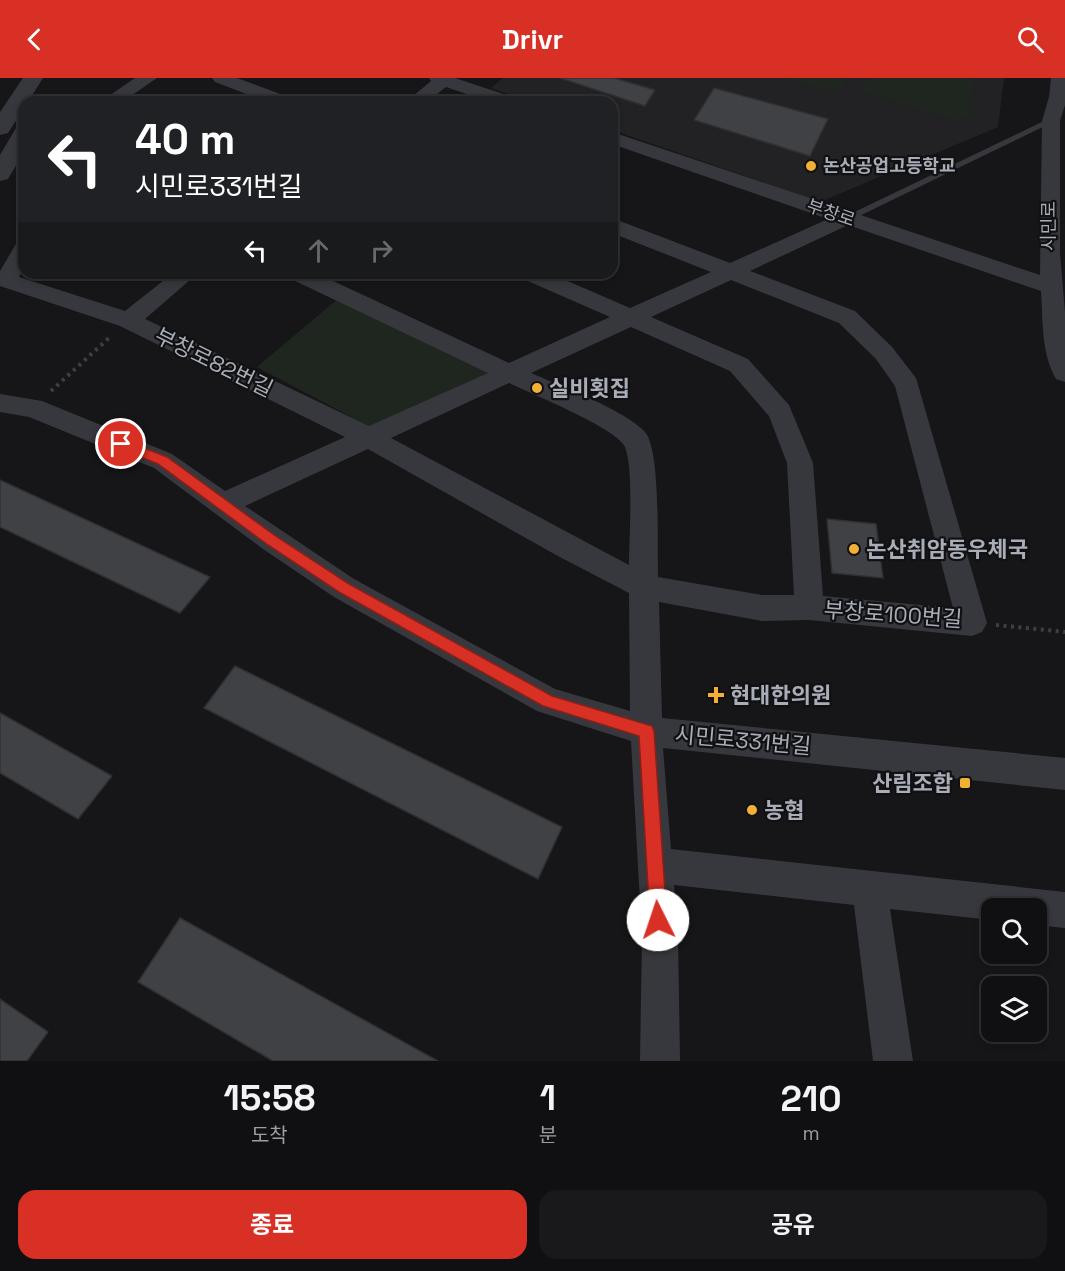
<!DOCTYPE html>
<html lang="ko">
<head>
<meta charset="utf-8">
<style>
  :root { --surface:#101012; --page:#19191b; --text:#f1f3f6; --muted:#9c9d9f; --line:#303032; --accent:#d93025 }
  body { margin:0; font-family:"Space Grotesk","Noto Sans KR",sans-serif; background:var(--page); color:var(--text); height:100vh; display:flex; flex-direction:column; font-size:22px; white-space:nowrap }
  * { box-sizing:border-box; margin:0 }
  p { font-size:20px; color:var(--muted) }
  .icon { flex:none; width:33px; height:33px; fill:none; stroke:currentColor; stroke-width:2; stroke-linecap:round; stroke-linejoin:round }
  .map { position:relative; height:983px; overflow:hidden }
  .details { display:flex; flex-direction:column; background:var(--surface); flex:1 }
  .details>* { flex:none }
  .guide { position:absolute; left:18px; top:18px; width:600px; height:183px; border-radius:18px; box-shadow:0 3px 9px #0003,0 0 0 2px var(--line); background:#202124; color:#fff; overflow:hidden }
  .fabs { position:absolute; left:981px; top:820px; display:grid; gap:12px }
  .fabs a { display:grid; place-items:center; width:66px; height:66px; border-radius:12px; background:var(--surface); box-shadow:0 3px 9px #0003,0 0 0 2px var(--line); font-size:30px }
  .pin { position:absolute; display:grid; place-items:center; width:51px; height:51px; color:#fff; margin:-26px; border:3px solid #fff; border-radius:50%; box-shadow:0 2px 6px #0007 }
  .me { position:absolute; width:66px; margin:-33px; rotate:356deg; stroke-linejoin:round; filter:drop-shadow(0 0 4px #0008) }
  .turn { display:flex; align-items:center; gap:21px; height:126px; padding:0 18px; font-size:27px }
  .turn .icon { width:78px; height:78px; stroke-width:2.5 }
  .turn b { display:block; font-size:42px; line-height:51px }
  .lanes { display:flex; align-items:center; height:57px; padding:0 18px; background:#0003; justify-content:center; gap:30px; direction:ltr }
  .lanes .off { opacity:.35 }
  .eta { display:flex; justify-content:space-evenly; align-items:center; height:102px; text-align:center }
  .eta b { font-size:36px; font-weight:700; line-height:42px }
  .button { display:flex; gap:12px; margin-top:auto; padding:12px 18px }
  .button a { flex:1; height:69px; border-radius:18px; background:var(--accent); color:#fff; font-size:24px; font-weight:700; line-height:69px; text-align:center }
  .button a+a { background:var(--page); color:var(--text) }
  header { display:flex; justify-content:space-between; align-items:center; height:78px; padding:0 18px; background:var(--accent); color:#fff; font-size:27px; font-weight:700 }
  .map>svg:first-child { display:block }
  .built { fill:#222225 }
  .green { fill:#1e261f }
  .building { fill:#404145; stroke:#303034; stroke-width:1.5 }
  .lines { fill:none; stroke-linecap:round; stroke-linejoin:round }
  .path { stroke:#3d3f44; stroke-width:4; stroke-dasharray:3 4.5; stroke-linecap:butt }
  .service { fill:#37383d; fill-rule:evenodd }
  .minor { fill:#37383d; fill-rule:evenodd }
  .tertiary { fill:#37383d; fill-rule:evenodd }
  .route { fill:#d93025; stroke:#8d1f18; stroke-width:1.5 }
  .poi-dot { fill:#f2b134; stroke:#111113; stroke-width:2 }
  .labels { text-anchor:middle; stroke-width:4.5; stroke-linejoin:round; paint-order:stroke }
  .far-poi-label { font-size:18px; font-weight:bold; fill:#a8adb8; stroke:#111113; text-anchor:start }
  .far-street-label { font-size:18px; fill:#a8adb8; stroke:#111113 }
  .street-label { font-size:22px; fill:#a8adb8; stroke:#111113 }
  .poi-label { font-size:22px; font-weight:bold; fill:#a8adb8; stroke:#111113; text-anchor:start }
</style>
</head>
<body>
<header><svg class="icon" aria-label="back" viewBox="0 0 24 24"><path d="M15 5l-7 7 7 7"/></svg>Drivr<svg class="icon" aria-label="search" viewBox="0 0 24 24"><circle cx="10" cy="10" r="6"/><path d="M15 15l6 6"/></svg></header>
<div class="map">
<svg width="1065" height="983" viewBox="0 0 1065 983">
  <rect width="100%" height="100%" fill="#161618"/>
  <path class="built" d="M503 0H1004L998 49 820 124 612 52V24H531L491 10Z"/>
  <g class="green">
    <path d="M777 0H847L840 14Z"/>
    <path d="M868 0H974L968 39 952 41 862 14Z"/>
    <path d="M339 220 492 293 372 350 257 289Z"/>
  </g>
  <g class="building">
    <path d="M560 0H614L655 12 645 28Z"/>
    <path d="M714 10 828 41 810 78 694 42Z"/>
    <path d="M0 402 210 499 180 535 0 449Z"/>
    <path d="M827 441 876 446 883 500 832 495Z"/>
    <path d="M235 588 562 749 538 801 204 630Z"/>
    <path d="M0 635 112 698 78 741 0 695Z"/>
    <path d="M180 840 438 983H273L138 904Z"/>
    <path d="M0 921 48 954 27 983H0Z"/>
  </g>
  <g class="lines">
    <g class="path">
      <path d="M51 313 110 259"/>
      <path d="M996 547 1065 554"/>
    </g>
    <path class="service" d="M1048 41 1055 43 851 142 847 143 842 140Z"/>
    <g class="minor">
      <path d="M135 0H157L122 24H100Z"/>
      <path d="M212 0H237L291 20 293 24H267L215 4Z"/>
      <path d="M429 0H455L515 20 517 24H490L446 9 427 24H406L431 3Z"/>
      <path d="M1051 0H1065V27L1060 43V175L1065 234V304L1056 301C1041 275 1043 243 1041 213L848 147 750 193 855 233 892 269 916 300 987 545 982 554 972 558 809 542 762 543 659 524 662 640 1065 680V712L663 670 671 771 1065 814V850L1036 847V831H992V842L890 831 913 983H873L854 827 674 807 678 860 680 983H640L642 860 631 663 537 633 334 519 263 471 154 390 29 339 0 334V316L42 323 172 376 225 413 345 359 120 248 0 208V193L16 166 24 164V190L19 199 125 233 173 195H198L145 241 369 348 488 295 289 200 286 195H316L509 285 610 239 521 200 518 195H549L630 230 711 194 612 155V140L730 185 828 141 612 66V54L1040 197 1042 43 1049 19ZM731 202 839 245 876 281 895 308 953 530 823 518 813 385 789 327 748 281 651 239ZM631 249 730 293 769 338 787 385 794 517H762L658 499C657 471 661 372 645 354 625 332 560 308 531 295ZM509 305C530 315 618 351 625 369 634 391 629 460 629 487L391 360ZM368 371 556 477 629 515 630 633 555 611 354 501 245 428Z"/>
    </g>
    <g class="tertiary">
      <path d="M23 0H43L28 24H24V30L8 55 0 57V34Z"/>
      <path d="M24 48V74L8 101 0 103V77L16 50Z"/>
    </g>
  </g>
  <path class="route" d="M121 361 167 379 277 459 349 506 552 618 652 648 654 653 667 842 665 848 658 851 652 848 650 842 639 658 543 628 339 514 268 467 158 386 116 369 115 366Z"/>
  <g class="poi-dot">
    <circle cx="811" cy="88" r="6"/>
    <circle cx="537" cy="310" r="6"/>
    <circle cx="854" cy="471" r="6"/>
    <path d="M713 608h6v6h6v6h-6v6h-6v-6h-6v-6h6z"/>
    <rect x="959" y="699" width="12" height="12" rx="3"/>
    <circle cx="752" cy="732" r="6"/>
  </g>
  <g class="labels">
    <g class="far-poi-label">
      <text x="823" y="94">논산공업고등학교</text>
    </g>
    <g class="far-street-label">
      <text transform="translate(831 135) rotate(19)" y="6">부창로</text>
      <text transform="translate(1049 148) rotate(-90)" y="6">시민로</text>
    </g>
    <g class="street-label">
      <text transform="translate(214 284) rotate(26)" y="8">부창로82번길</text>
      <text transform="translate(893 536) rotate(4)" y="8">부창로100번길</text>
      <text transform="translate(743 662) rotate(5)" y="8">시민로331번길</text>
    </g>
    <g class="poi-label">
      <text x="549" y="318">실비횟집</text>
      <text x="866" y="479">논산취암동우체국</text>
      <text x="730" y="625">현대한의원</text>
      <text x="953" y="713" text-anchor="end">산림조합</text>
      <text x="764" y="740">농협</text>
    </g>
  </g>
</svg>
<div class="fabs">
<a><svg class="icon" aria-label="search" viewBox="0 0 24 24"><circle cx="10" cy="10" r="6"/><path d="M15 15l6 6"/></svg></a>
<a><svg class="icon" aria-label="layers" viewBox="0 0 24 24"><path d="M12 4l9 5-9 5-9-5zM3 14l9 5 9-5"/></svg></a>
</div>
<div class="pin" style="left:121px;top:366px;background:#d93025"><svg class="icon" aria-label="arrive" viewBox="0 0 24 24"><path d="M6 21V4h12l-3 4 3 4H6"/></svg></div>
<svg class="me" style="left:658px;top:842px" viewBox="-20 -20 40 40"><circle r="19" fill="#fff"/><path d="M0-13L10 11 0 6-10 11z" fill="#d93025"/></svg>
<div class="guide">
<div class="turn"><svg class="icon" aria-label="left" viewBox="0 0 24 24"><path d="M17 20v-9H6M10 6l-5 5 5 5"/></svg><div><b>40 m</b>시민로331번길</div></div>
<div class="lanes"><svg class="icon" aria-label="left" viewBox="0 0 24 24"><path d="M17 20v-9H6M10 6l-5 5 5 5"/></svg><svg class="icon off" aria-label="ahead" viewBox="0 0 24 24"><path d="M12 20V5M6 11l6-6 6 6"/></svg><svg class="icon off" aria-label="right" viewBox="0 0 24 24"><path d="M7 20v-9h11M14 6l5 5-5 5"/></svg></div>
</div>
</div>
<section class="details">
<div class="eta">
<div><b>15:58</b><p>도착</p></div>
<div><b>1</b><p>분</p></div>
<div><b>210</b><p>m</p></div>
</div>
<div class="button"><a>종료</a><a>공유</a></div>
</section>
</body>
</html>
